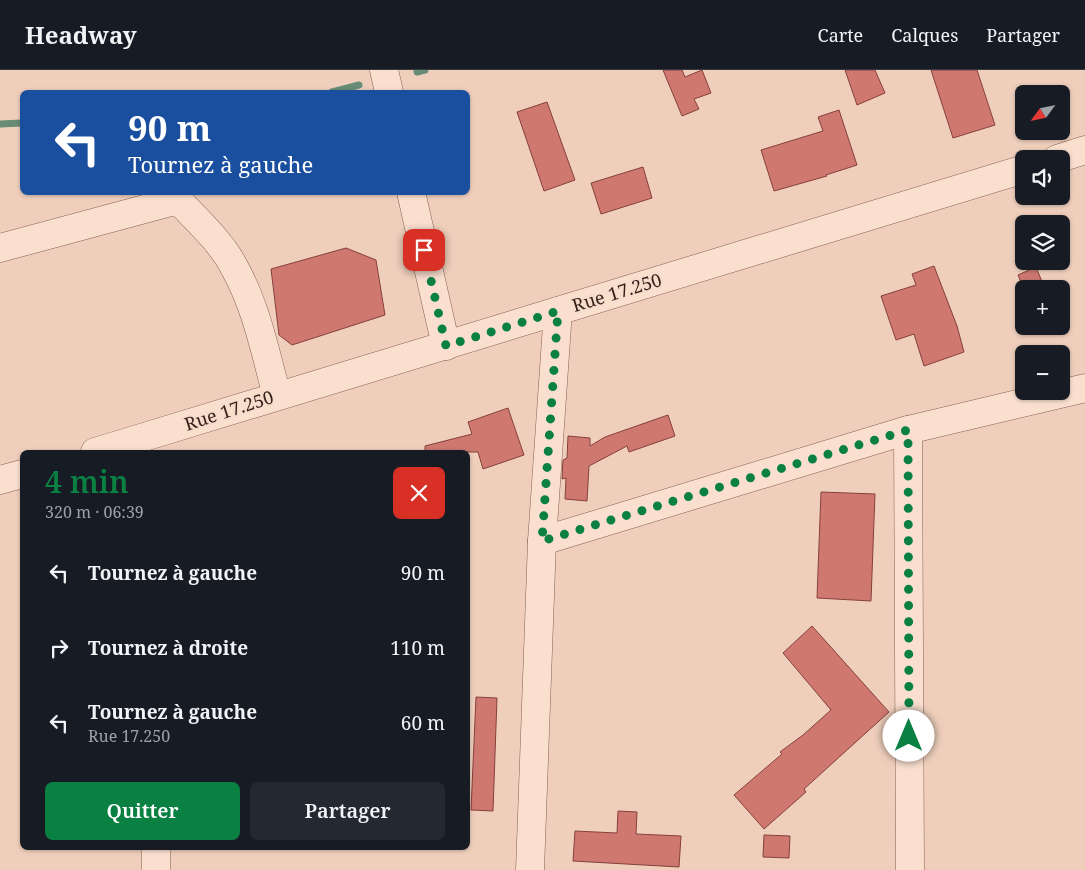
<!DOCTYPE html>
<html lang="fr">
<head>
<meta charset="utf-8">
<style>
  :root { --surface:#171b24; --page:#242831; --text:#f1f3f6; --muted:#9ea1a6; --line:#363941; --accent:#0b8043 }
  body { margin:0; font-family:"Noto Serif",serif; background:var(--page); color:var(--text); height:100vh; display:flex; flex-direction:column; font-size:19px; white-space:nowrap }
  * { box-sizing:border-box; margin:0 }
  p { font-size:16px; color:var(--muted) }
  .icon { flex:none; width:28px; height:28px; fill:none; stroke:currentColor; stroke-width:2; stroke-linecap:round; stroke-linejoin:round }
  .map { position:relative; flex:1; overflow:hidden }
  .side { position:absolute; left:20px; top:380px; width:450px; height:400px; display:flex; flex-direction:column; background:var(--surface); border-radius:8px; box-shadow:0 1px 4px #0004 }
  .side>* { flex:none }
  .banner { position:absolute; left:20px; top:20px; width:450px; height:105px; border-radius:8px; box-shadow:0 1px 4px #0004; background:#1a4fa0; color:#fff; overflow:hidden }
  .needle { width:32px; rotate:237deg }
  .tools { position:absolute; left:1015px; top:15px; display:grid; gap:10px }
  .tools a { display:grid; place-items:center; width:55px; height:55px; border-radius:8px; background:var(--surface); box-shadow:0 1px 4px #0004; font-size:25px }
  .pin { position:absolute; display:grid; place-items:center; width:42px; height:42px; color:#fff; margin:-21px; border-radius:10px; box-shadow:0 2px 8px #0006 }
  .me { position:absolute; width:55px; margin:-28px; rotate:0deg; stroke-linejoin:round; filter:drop-shadow(0 0 4px #0008) }
  .turn { display:flex; align-items:center; gap:18px; height:105px; padding:0 25px; font-size:22px }
  .turn .icon { width:65px; height:65px; stroke-width:2.5 }
  .turn b { display:block; font-size:35px; line-height:42px }
  .round { display:grid; place-items:center; flex:none; width:52px; height:52px; border-radius:8px; background:var(--page) }
  .overview { display:flex; align-items:center; justify-content:space-between; height:85px; padding:0 25px }
  h1 { font-size:30px; font-weight:600; line-height:38px; color:var(--accent) }
  .button { display:flex; gap:10px; margin-top:auto; padding:10px 25px }
  .button a { flex:1; height:58px; border-radius:8px; background:var(--accent); color:#fff; font-size:20px; font-weight:600; line-height:58px; text-align:center }
  .button a+a { background:var(--page); color:var(--text) }
  ul { padding:0; list-style:none }
  li { display:flex; align-items:center; gap:15px; height:75px; padding:0 25px }
  li div { flex:1 }
  li b { display:block; font-size:19px }
  li em { font-style:normal }
  header { display:flex; align-items:center; gap:30px; box-sizing:border-box; height:70px; padding:0 25px; background:var(--surface); border-bottom:1px solid var(--line) }
  header strong { font-size:24px }
  nav { display:flex; gap:28px; margin-inline-start:auto; font-size:18px }
  .map>svg:first-child { display:block }
  .lines { fill:none; stroke-linecap:round; stroke-linejoin:round }
  .stream { stroke:#688d77; stroke-width:7 }
  .building { fill:#ce7870; stroke:#86403a }
  .minor-casing { stroke:#865f55; stroke-width:29 }
  .minor { stroke:#fadfcf; stroke-width:28 }
  .route { stroke:#0b8043; stroke-width:9; stroke-dasharray:0 16.2 }
  .labels { text-anchor:middle; stroke-width:4; stroke-linejoin:round; paint-order:stroke }
  .street-label { font-size:18px; fill:#351f1a; stroke:#f6dccb }
</style>
</head>
<body>
<header>
<strong>Headway</strong>
<nav><a>Carte</a><a>Calques</a><a>Partager</a></nav>
</header>
<div class="map">
<svg width="1085" height="800" viewBox="0 0 1085 800">
  <rect width="100%" height="100%" fill="#efcfbc"/>
  <g class="lines">
    <g class="stream">
      <path d="M417 2 425 0"/>
      <path d="M332 22 359 15"/>
      <path d="M0 54 22 53"/>
    </g>
  </g>
  <g class="building">
    <path d="M663 0H682L685 7 702 0 711 23 694 29 699 39 682 46Z"/>
    <path d="M845 0H875L885 23 857 35Z"/>
    <path d="M931 0H977L995 55 953 68Z"/>
    <path d="M547 32 575 110 544 121 517 42Z"/>
    <path d="M839 40 857 95 826 105 827 106 774 121 761 80 823 61 818 47Z"/>
    <path d="M643 97 652 128 601 144 591 113Z"/>
    <path d="M346 178 376 190 385 245 292 275 279 265 271 199Z"/>
    <path d="M934 196 957 256 964 282 924 296 914 264 896 270 881 226 916 215 912 204Z"/>
    <path d="M1036 197 1045 219H1024L1018 205Z"/>
    <path d="M508 338 524 385 483 399 478 382H425V376L472 364 468 352Z"/>
    <path d="M668 345 675 366 629 382 627 376 589 396 587 431 565 429 566 408 562 409 563 390 567 388 568 366 590 368V376L605 367Z"/>
    <path d="M821 422 875 424 871 531 817 528Z"/>
    <path d="M812 556 889 642 804 719 806 722 764 759 734 725 782 684 780 682 803 665 831 640 783 583Z"/>
    <path d="M476 627 497 628 493 741 471 740Z"/>
    <path d="M618 741 637 742 636 764 681 766 679 797 573 791 575 761 617 763Z"/>
    <path d="M764 765 790 766 789 788 763 787Z"/>
  </g>
  <g class="lines">
    <g class="minor-casing">
      <g id="minor">
        <path d="M384 0 389 22"/>
        <path d="M1057 89 1085 80"/>
        <path d="M411 122 446 276"/>
        <path d="M0 178 178 130C196 149 221 172 233 195 256 235 265 281 277 326"/>
        <path d="M908 360 910 800"/>
        <path d="M95 382 1024 99"/>
        <path d="M0 410 22 404"/>
        <path d="M542 471 908 360 1085 318"/>
        <path d="M156 800V778"/>
        <path d="M530 800 542 471 558 241"/>
      </g>
    </g>
    <use href="#minor" class="minor"/>
  </g>
  <g class="lines">
    <path class="route" d="M424 180 446 276 558 241 542 471 908 360 909 666"/>
  </g>
  <g class="labels">
    <g class="street-label">
      <text transform="translate(617 223) rotate(-17)" y="6">Rue 17.250</text>
      <text transform="translate(229 341) rotate(-18)" y="6">Rue 17.250</text>
    </g>
  </g>
</svg>
<div class="tools">
<a><svg class="needle" viewBox="-14 -14 28 28"><path d="M0-13l5 13h-10z" fill="#e53935"/><path d="M0 13l5-13h-10z" fill="#9ea1a6"/></svg></a>
<a><svg class="icon" aria-label="sound" viewBox="0 0 24 24"><path d="M4 9h4l5-4v14l-5-4H4zM17 9q2 3 0 6"/></svg></a>
<a><svg class="icon" aria-label="layers" viewBox="0 0 24 24"><path d="M12 4l9 5-9 5-9-5zM3 14l9 5 9-5"/></svg></a>
<a>+</a>
<a>−</a>
</div>
<div class="pin" style="left:424px;top:180px;background:#d93025"><svg class="icon" aria-label="arrive" viewBox="0 0 24 24"><path d="M6 21V4h12l-3 4 3 4H6"/></svg></div>
<svg class="me" style="left:909px;top:666px" viewBox="-20 -20 40 40"><circle r="19" fill="#fff"/><path d="M0-13L10 11 0 6-10 11z" fill="#0b8043"/></svg>
<div class="banner">
<div class="turn"><svg class="icon" aria-label="left" viewBox="0 0 24 24"><path d="M17 20v-9H6M10 6l-5 5 5 5"/></svg><div><b>90 m</b>Tournez à gauche</div></div>
</div>
<section class="side">
<div class="overview"><div><h1>4 min</h1><p>320 m · 06:39</p></div><a class="round" style="background:#d93025;color:#fff"><svg class="icon" aria-label="close" viewBox="0 0 24 24"><path d="M6 6l12 12M18 6L6 18"/></svg></a></div>
<ul>
<li><svg class="icon" aria-label="left" viewBox="0 0 24 24"><path d="M17 20v-9H6M10 6l-5 5 5 5"/></svg><div><b>Tournez à gauche</b></div><em>90 m</em></li>
<li><svg class="icon" aria-label="right" viewBox="0 0 24 24"><path d="M7 20v-9h11M14 6l5 5-5 5"/></svg><div><b>Tournez à droite</b></div><em>110 m</em></li>
<li><svg class="icon" aria-label="left" viewBox="0 0 24 24"><path d="M17 20v-9H6M10 6l-5 5 5 5"/></svg><div><b>Tournez à gauche</b><p>Rue 17.250</p></div><em>60 m</em></li>
</ul>
<div class="button"><a>Quitter</a><a>Partager</a></div>
</section>
</div>
</body>
</html>
